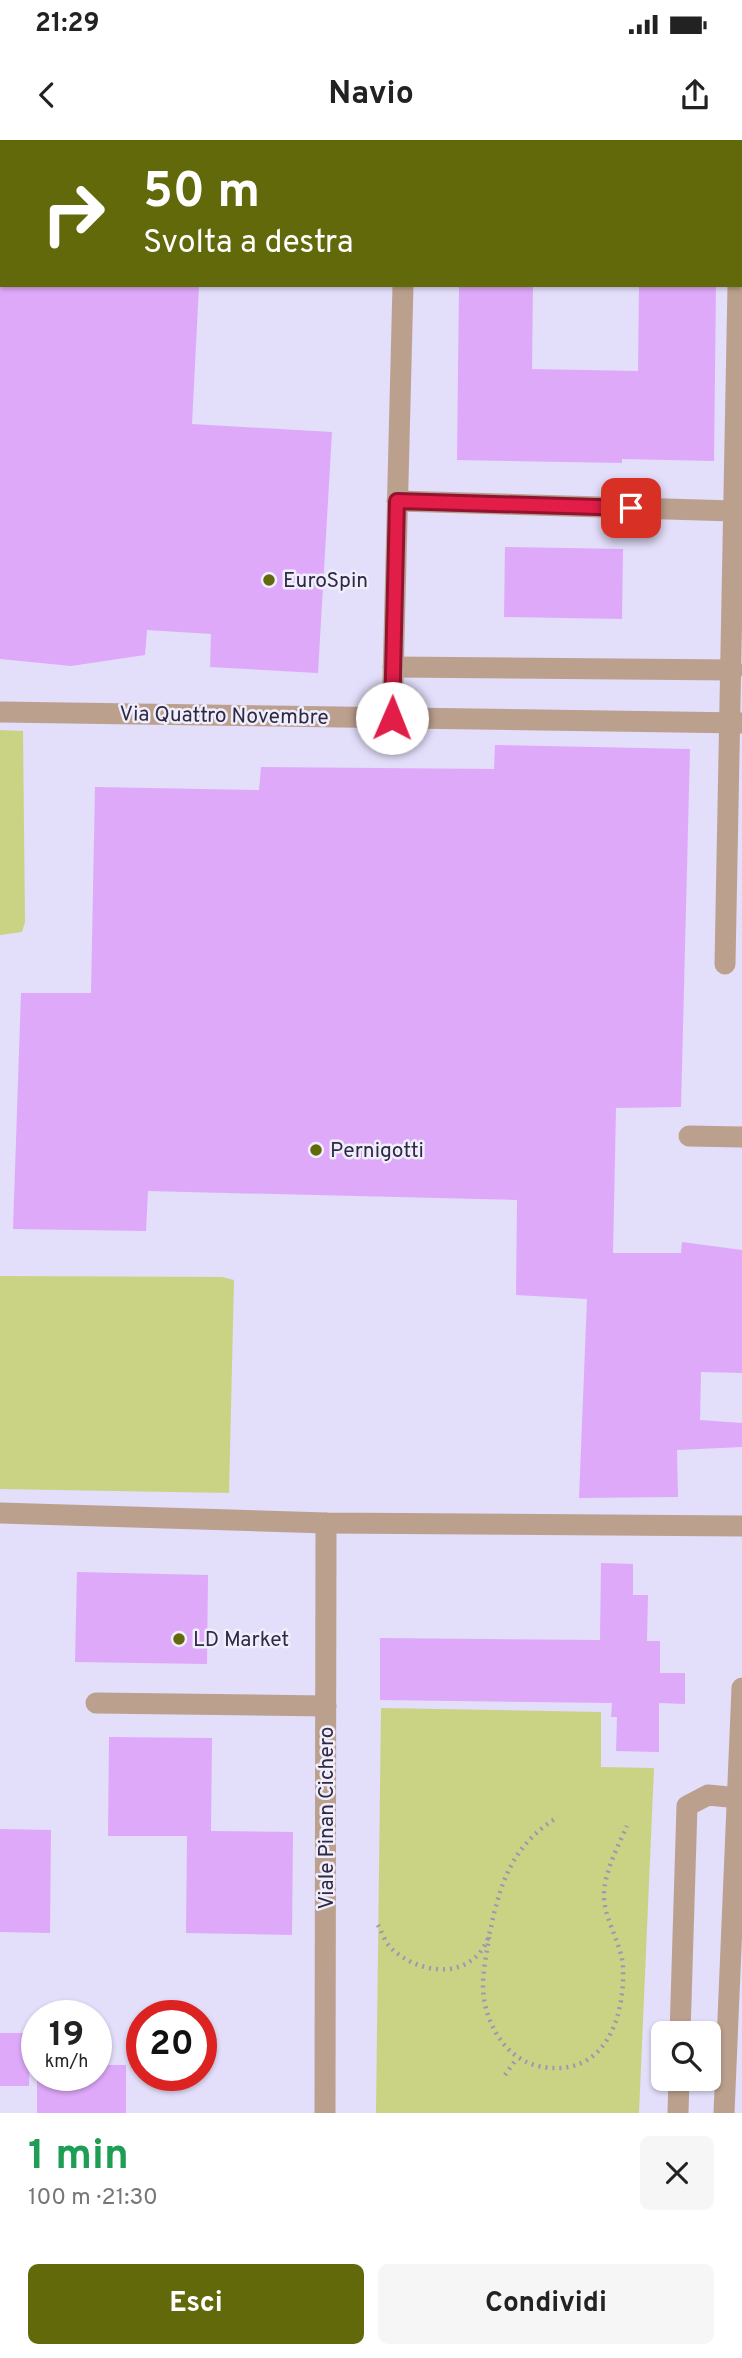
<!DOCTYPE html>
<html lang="it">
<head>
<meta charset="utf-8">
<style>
  :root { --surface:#fff; --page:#f6f6f6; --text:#222; --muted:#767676; --accent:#62690a }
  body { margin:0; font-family:Overpass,sans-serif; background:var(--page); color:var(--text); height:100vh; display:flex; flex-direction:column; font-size:26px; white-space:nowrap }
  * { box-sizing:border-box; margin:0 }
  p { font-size:23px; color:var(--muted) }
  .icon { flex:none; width:38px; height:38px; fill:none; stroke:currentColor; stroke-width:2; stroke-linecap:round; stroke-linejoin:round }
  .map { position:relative; height:1973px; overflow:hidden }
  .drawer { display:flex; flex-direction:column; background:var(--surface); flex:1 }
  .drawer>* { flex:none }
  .hud { position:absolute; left:0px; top:0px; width:742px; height:147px; box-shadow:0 2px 5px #0004; background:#62690a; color:#fff; overflow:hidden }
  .controls { position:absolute; left:651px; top:1881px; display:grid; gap:14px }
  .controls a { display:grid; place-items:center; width:70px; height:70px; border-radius:10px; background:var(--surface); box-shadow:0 2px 5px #0004; font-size:35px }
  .speed { position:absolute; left:21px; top:1860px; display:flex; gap:14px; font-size:35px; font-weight:700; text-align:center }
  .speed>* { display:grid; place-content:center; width:91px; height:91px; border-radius:50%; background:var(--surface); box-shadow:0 2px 5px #0004; line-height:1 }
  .speed small { font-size:18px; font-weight:400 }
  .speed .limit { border:10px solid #d22; background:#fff; color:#111 }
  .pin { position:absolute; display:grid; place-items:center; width:60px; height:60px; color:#fff; margin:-30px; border-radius:14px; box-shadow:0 4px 10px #0006 }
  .me { position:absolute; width:77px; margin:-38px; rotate:1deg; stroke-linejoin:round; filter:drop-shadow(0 0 5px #0008) }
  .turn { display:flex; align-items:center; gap:24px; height:147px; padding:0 28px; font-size:32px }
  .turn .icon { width:91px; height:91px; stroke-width:2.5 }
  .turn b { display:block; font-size:49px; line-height:60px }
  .round { display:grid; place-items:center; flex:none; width:74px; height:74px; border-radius:10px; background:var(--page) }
  .head { display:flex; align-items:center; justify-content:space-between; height:119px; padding:0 28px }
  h1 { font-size:42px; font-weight:700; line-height:52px; color:#1e9e55 }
  .button { display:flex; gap:14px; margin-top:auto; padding:14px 28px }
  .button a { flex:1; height:80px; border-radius:10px; background:var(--accent); color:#fff; font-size:28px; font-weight:700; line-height:80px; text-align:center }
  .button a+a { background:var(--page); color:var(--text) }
  .status { display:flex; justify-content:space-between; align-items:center; height:49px; padding:0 35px; background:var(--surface); direction:ltr }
  .status svg { height:19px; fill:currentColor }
  header { display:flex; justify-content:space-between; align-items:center; height:91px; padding:0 28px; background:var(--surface); font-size:32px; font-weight:700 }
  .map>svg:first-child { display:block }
  .green { fill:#cad383 }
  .building { fill:#dfa9fa }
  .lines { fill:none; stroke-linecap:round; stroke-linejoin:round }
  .path { stroke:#9d97b3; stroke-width:4.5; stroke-dasharray:2 5; stroke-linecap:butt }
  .minor { stroke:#bca08e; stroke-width:21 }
  .major { stroke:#996746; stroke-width:21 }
  .route-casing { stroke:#92132f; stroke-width:18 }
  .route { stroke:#e11d48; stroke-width:12 }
  .poi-dot { fill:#62690a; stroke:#f0eefc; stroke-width:2.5 }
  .labels { text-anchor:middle; stroke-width:5; stroke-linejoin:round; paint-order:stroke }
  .poi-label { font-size:21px; fill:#2f2943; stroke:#f0eefc; text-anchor:start }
  .street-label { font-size:21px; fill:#2f2943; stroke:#f0eefc }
</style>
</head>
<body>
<div class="status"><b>21:29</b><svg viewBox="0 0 49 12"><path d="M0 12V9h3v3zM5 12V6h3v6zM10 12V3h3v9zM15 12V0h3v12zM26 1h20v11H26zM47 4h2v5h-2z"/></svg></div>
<header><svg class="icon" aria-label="back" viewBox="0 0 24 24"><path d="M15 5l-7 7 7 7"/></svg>Navio<svg class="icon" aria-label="share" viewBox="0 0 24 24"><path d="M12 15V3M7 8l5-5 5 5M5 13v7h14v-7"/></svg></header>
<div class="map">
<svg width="742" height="1973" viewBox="0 0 742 1973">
  <rect width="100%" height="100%" fill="#e3defa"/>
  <g class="green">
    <path d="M0 590 23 591 25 782 22 792 0 795Z"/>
    <path d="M0 1136 222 1137 234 1140 229 1353 0 1349Z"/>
    <path d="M381 1568 601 1572V1627L654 1628 639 1973H376Z"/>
  </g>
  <g class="building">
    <path d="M0 145H199L192 284 332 292 318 533 210 527 211 494 147 490 145 515 71 526 0 519Z"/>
    <path d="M459 145H533L532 229 638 231 639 145H716L714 321 622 319V323L457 320Z"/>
    <path d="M505 407 623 409 622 479 504 477Z"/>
    <path d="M495 605 690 609 681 967 616 968 613 1113H681L682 1102 742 1110V1233L701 1232 700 1280 742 1283V1307L677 1310 678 1357 579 1358 587 1159 516 1155 517 1060 148 1051 146 1091 13 1089 21 853H91L95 647 259 650 261 627 494 629Z"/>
    <path d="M601 1423 633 1424V1455H648L647 1501H660V1533H685V1564L659 1563V1612L616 1611 617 1577H611L612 1563 380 1560V1498L600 1500Z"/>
    <path d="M77 1432 208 1435 207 1524 75 1522Z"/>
    <path d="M109 1597 212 1598 211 1691 293 1692 292 1795 186 1793 187 1696H108Z"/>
    <path d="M0 1689 51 1690 50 1793 0 1792Z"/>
    <path d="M0 1893H30L29 1946H0Z"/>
    <path d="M96 1925H126V1973H37V1936H96Z"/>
  </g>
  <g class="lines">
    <g class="path">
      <path d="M378 1785C382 1792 385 1802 391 1808 414 1831 459 1840 481 1811 491 1798 491 1782 496 1766 506 1727 523 1698 558 1677"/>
      <path d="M489 1797C487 1812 483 1829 483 1845 483 1879 503 1918 538 1926 602 1940 625 1882 623 1828 622 1804 605 1782 604 1757 603 1735 618 1706 627 1686"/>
      <path d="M505 1935 517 1918"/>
    </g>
    <g class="minor">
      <path d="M408 2V0"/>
      <path d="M397 361 734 371"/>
      <path d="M393 527 733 530"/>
      <path d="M0 572 742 583"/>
      <path d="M392 578 403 145"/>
      <path d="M725 824 738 145"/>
      <path d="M689 996 742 997"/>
      <path d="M0 1373 326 1383 742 1386"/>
      <path d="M96 1563 326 1566"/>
      <path d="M680 1894 687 1666 708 1655 739 1658"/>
      <path d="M325 1973 326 1383"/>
      <path d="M678 1973 679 1939"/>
      <path d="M724 1973 742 1548"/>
    </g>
    <path class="major" d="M727 0 742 1"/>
  </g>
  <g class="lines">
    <g class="route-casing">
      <path id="route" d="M392 578 397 361 631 368"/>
    </g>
    <use href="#route" class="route"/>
  </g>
  <g class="poi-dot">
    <circle cx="269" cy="440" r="7"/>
    <circle cx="316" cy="1010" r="7"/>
    <circle cx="179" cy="1499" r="7"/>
  </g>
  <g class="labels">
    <g class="poi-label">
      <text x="283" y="447">EuroSpin</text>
      <text x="330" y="1017">Pernigotti</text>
      <text x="193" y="1506">LD Market</text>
    </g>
    <g class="street-label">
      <text transform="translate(224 575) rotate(1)" y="7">Via Quattro Novembre</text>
      <text transform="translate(326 1678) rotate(-90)" y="7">Viale Pinan Cichero</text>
    </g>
  </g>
</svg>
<div class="controls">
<a><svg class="icon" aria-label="search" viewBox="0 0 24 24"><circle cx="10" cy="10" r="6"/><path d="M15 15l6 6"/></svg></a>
</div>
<div class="speed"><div>19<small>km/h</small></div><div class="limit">20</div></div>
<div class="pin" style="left:631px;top:368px;background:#d93025"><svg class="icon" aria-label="arrive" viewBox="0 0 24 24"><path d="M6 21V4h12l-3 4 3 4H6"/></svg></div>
<svg class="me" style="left:392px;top:578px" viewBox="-20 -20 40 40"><circle r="19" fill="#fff"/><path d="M0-13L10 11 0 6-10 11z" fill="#e11d48"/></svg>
<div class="hud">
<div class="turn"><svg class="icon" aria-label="right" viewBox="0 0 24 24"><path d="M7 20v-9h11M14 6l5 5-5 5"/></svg><div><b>50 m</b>Svolta a destra</div></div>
</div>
</div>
<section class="drawer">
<div class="head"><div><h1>1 min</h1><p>100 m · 21:30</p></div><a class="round"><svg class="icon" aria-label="close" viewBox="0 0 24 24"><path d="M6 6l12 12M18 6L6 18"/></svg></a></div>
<div class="button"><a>Esci</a><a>Condividi</a></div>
</section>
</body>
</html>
